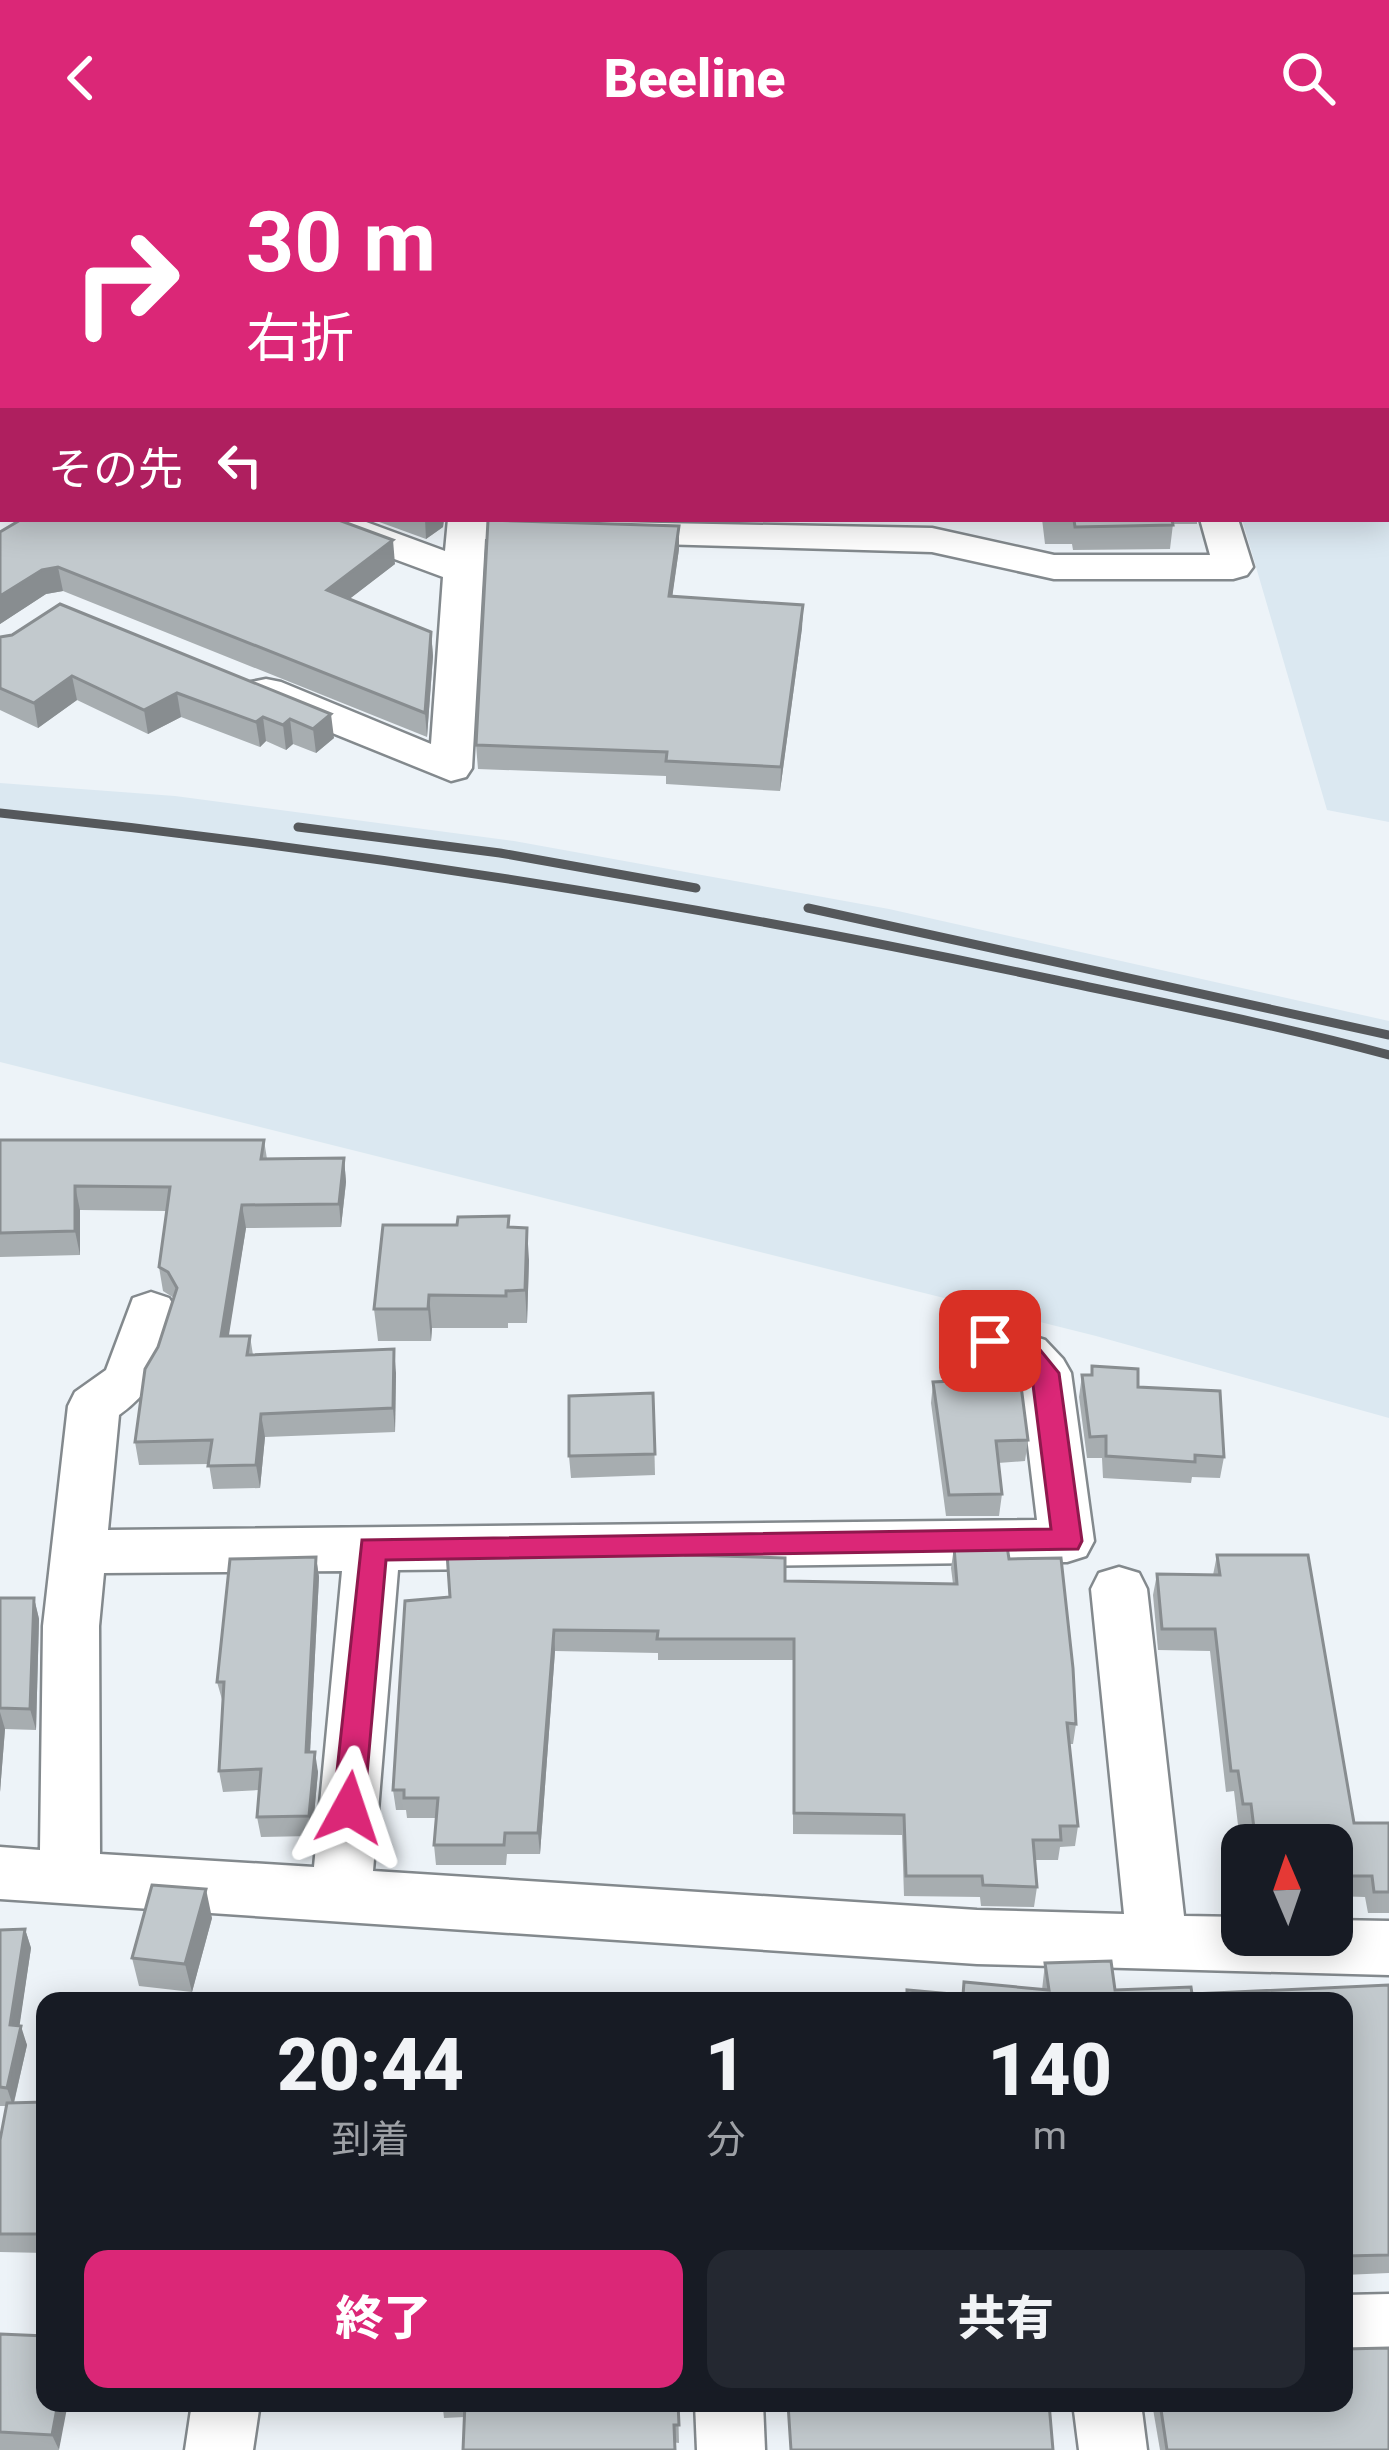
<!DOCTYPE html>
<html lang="ja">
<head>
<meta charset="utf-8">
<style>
  :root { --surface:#171b24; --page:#242831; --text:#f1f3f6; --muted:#9ea1a6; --accent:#db2777 }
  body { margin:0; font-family:Roboto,"Noto Sans JP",sans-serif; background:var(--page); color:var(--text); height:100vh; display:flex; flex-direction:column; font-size:45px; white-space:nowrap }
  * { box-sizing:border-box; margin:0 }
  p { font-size:39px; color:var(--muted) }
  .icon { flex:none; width:66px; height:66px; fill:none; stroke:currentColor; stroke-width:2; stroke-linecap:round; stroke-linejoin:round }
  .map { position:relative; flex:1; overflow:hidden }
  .sheet { position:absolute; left:36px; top:1836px; width:1317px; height:420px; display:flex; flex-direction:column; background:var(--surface); border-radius:24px; box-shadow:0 6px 30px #0003 }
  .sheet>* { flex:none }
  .hud { position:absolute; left:0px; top:0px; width:1389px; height:366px; box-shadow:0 6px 30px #0003; background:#db2777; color:#fff; overflow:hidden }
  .needle { width:78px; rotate:358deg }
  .tools { position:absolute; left:1221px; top:1668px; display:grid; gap:24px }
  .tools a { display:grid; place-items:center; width:132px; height:132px; border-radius:24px; background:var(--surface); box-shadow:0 6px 30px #0003; font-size:60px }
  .pin { position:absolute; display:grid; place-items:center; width:102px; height:102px; color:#fff; margin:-51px; border-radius:24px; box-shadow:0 6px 18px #0006 }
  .me { position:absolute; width:132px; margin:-66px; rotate:5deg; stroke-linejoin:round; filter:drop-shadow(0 0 9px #0008) }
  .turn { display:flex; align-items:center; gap:42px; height:252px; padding:0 48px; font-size:54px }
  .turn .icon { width:156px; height:156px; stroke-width:2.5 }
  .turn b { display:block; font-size:84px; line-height:102px }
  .then { display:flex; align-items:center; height:114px; padding:0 48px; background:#0003; gap:24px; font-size:45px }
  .eta { display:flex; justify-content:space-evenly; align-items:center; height:204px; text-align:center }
  .eta b { font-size:72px; font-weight:800; line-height:84px }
  .button { display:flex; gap:24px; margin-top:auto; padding:24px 48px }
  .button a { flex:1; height:138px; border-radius:24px; background:var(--accent); color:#fff; font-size:48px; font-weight:800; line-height:138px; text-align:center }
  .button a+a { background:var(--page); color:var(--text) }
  header { display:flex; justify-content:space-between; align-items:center; height:156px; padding:0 48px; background:var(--accent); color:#fff; font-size:54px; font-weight:800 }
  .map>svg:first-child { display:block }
  .built { fill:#dbe8f1 }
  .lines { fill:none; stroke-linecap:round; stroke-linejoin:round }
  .canal { fill:#bce0f8; fill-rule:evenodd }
  .minor-casing { stroke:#83898d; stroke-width:5 }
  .minor { fill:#fff; fill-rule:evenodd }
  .rail-far1 { stroke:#55585b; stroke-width:6 }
  .rail { stroke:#55585b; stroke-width:9 }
  .wall { fill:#a7adb0 }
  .shaded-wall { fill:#888d90 }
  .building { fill:#c2c9cd; stroke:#888d90; stroke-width:3 }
  .route { fill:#db2777; stroke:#8e194d; stroke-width:3 }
</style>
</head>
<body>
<header><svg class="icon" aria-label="back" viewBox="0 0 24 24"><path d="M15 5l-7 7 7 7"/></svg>Beeline<svg class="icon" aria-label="search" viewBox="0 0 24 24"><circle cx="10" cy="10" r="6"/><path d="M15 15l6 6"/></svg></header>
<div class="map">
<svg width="1389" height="2294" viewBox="0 0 1389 2294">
  <rect width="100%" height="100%" fill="#edf3f8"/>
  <g class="built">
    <path d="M1136 0H1389V666L1327 654 1242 363H1386V3Z"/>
    <path d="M0 627 175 640 514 685 889 753 1389 865V1262L1096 1180 0 906Z"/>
  </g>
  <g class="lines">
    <path class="canal" d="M3 329V358L0 359V330Z"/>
    <g class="minor-casing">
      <g id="minor">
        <path d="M273 0H307L272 3Z"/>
        <path d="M370 0H407L367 3Z"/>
        <path d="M1101 0H1135L1136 3H1102Z"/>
        <path d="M3 235V258L0 259V236Z"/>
        <path d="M303 363H358L445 395 448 363 932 372 1054 399H1210L1200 363H1238L1253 411 1247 419 1233 423H1054L932 396 485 383 472 612 466 621 451 625 251 544 245 535 251 526 266 523 281 526 431 588 443 421 308 371Z"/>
        <path d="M151 1136 169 1142 177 1155C162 1202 161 1229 119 1259L108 1374 1037 1364 1020 1223 1009 1212 972 1198 964 1185 972 1172 990 1166 1008 1172 1045 1184 1063 1203 1071 1217 1094 1385 1086 1400 1067 1406 398 1414 373 1715 977 1754 1124 1758 1091 1433 1099 1417 1119 1411 1139 1417 1147 1433 1184 1760 1242 1761V1779H1332V1764L1389 1765V1819L977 1808 0 1743V1691L40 1694 43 1470 68 1250 75 1236 106 1214 133 1142ZM342 1415 314 1711 100 1698 99 1470 104 1417Z"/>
        <path d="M1389 2138V2202L1344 2203V2139Z"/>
        <path d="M192 2247H260L253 2294H185Z"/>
        <path d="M695 2247H763L765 2294H697Z"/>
        <path d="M1073 2247H1141L1147 2294H1079Z"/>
      </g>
    </g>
    <use href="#minor" class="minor"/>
    <path class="rail-far1" d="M615 3 620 0"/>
    <g class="rail">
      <path d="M0 657C354 694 704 749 1051 823 1164 847 1278 869 1389 899"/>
      <path d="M298 671 500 697 696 732"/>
      <path d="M808 752 1389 879"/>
    </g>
  </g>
  <g class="wall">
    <path d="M0 0H270V3H3V170H0Z"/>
    <path d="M666 0H1112L1113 3H673Z"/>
    <path d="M371 363H444L443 371 426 383Z"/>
    <path d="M1042 363H1197V368H1173L1170 393 1073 394 1072 388H1045Z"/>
    <path d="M0 376 395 408 349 443 431 476 433 500 427 581 63 435 46 438 0 468Z"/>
    <path d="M679 393 672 440 803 449 802 472 780 635 666 628V620L478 613 476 589Z"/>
    <path d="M60 448 334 582 316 597 293 588 286 594 266 585 260 591 181 561 148 578 77 544 38 572 0 554V481L12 479Z"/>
    <path d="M0 984H264L267 1003 344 1002 346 1026 341 1071 246 1072 228 1180H250L253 1199 396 1217 395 1276 265 1281 260 1332 213 1333 209 1308 139 1309 135 1286 158 1191 174 1142 163 1135 159 1111 166 1055 80 1054V1099L0 1101Z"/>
    <path d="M510 1071 529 1104 527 1167H508V1172H432L431 1185H378L374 1153Z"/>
    <path d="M1092 1210 1138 1231 1224 1301 1220 1322 1192 1321 1191 1327 1103 1322 1102 1302H1087L1079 1241 1082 1219H1091Z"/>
    <path d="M933 1226 1028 1284 1025 1305 998 1307 1002 1338 999 1360H946L931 1247Z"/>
    <path d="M653 1237 655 1319 571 1322 569 1300Z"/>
    <path d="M954 1391 1009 1403 1076 1568 1073 1588H1070L1078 1670 1075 1690 1060 1691 1058 1704H1035L1037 1731 1034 1751 981 1750 980 1741 904 1740 902 1679 793 1678V1504H658V1497L555 1495 540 1698H507L506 1709H436L434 1689 436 1662H407L406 1654H396L393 1634 450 1441 686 1399 785 1425 953 1428 951 1412Z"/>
    <path d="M1217 1399 1354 1667H1389V1757H1368L1365 1741 1332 1740V1689H1249L1246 1669H1238L1234 1635 1226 1636 1210 1495 1158 1494 1153 1439 1157 1418 1213 1419Z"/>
    <path d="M316 1401 319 1421 310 1596 318 1616 312 1680 261 1681 257 1661 259 1634 223 1636 219 1615 223 1547 217 1526Z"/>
    <path d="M0 1442H34L39 1463 36 1574 5 1573 0 1636Z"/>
    <path d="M212 1762 192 1836 139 1830 132 1802Z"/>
    <path d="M25 1773 31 1792 19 1870 27 1889 14 1947 45 1946V2097L0 2096V1984L7 1950H0V1774Z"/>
    <path d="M1045 1807 1115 1834 1192 1838 1389 1829V2117L1344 2119V1845L962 1839 964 1826 1042 1834Z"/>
    <path d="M45 2138V2247L59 2294H0V2178L44 2180 40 2169Z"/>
    <path d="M366 2247H678L679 2287 465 2261 444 2262 443 2253 367 2254Z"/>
    <path d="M1155 2247H1344L1389 2294H1160L1153 2253Z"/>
  </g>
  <g class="shaded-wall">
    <path d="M425 363H444L443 371 426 383Z"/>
    <path d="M679 370V393L669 464V440Z"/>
    <path d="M393 384 395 408 330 458 327 434Z"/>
    <path d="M58 411 63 435 46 438 0 468V440L42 414Z"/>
    <path d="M803 449 802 472 780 635 781 611Z"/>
    <path d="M431 476 433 500 427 581 425 557Z"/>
    <path d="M72 520 77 544 38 572 34 547Z"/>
    <path d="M177 537 181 561 148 578 144 554Z"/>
    <path d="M331 558 334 582 316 597 313 573Z"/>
    <path d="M263 561 266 585 260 591 256 566Z"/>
    <path d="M290 563 293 588 286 594 283 569Z"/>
    <path d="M344 1002 346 1026 341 1071 339 1048Z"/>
    <path d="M75 1030 80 1054V1099L75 1075Z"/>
    <path d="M242 1049 246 1072 225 1204 221 1180Z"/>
    <path d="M527 1072 529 1104 527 1167 525 1134Z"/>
    <path d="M429 1139 432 1172 431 1185 428 1153Z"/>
    <path d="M394 1193 396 1217 395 1276 393 1252Z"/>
    <path d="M261 1258 265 1281 260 1332 256 1309Z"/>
    <path d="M316 1401 319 1421 309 1616 306 1596Z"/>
    <path d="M34 1442 39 1463 36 1574 30 1553Z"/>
    <path d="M554 1474 555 1495 540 1698 538 1677Z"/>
    <path d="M0 1556 5 1573 0 1636Z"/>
    <path d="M315 1596 318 1616 312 1680 309 1660Z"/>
    <path d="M206 1733 212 1762 192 1836 185 1808Z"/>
    <path d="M25 1773 31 1792 17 1887 21 1870 27 1889 13 1950 7 1932 10 1869Z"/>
    <path d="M58 2247H68L59 2294 52 2279Z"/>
  </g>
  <g class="building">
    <path d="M0 0H251L250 3H3V79L2 61 0 62Z"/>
    <path d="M718 0H823L820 3H715Z"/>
    <path d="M830 0H1112L1113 3H829Z"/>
    <path d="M3 85V146H0V86Z"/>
    <path d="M22 363H336L393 384 327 434 431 476 425 557 58 411 42 414 0 440V376Z"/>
    <path d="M1172 363 1173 369 1075 371 1074 364 1047 363Z"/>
    <path d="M488 364 679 370 669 440 803 449 781 611 666 605 667 596 476 589Z"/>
    <path d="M60 448 331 558 313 573 290 563 283 569 263 561 256 566 177 537 144 554 72 520 34 547 0 532V481L12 479Z"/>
    <path d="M0 984H264L261 1003 344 1002 339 1048 242 1049 221 1180H250L247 1199 394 1193 393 1252 261 1258 256 1309 208 1310 212 1284 135 1286 145 1213 158 1191 177 1132 168 1116 159 1111 170 1031 75 1030V1075L0 1077Z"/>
    <path d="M509 1060 508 1071 527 1072 525 1134 506 1135V1140L429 1139 428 1153H374L383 1069H457L458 1061Z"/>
    <path d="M1092 1210 1138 1213V1231L1220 1235 1224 1301 1195 1299V1306L1106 1300V1280L1090 1281 1082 1219H1092Z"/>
    <path d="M1020 1222 1028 1284 996 1285 1002 1338 949 1339 933 1226Z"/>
    <path d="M653 1237 655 1298 569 1300V1240Z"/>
    <path d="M1007 1390 1009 1403 1061 1402 1073 1512 1076 1568 1067 1567 1078 1670H1060L1061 1684H1033L1037 1731 983 1729 982 1720H906L904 1659 794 1657V1483H657L658 1475 554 1474 538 1677H505L504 1689H434L438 1642H404V1634H393L405 1445 450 1441 447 1397 687 1394 686 1399 785 1402V1425L957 1428 954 1391Z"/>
    <path d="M1217 1399H1308L1354 1667H1389V1736H1374L1372 1720H1332V1689H1256L1251 1648H1243L1238 1615H1231L1215 1473H1162L1157 1418 1220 1419Z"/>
    <path d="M316 1401 306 1596H315L309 1660 257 1661 261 1613 219 1615 224 1526H217L230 1403Z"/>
    <path d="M0 1442H34L30 1553 0 1552Z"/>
    <path d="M152 1729 206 1733 185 1808 132 1802Z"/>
    <path d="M25 1773 10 1869 21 1870 7 1932 0 1931V1774Z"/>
    <path d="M1111 1805 1115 1834 1191 1831 1192 1838 1389 1829V2099L1344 2100V1845H907V1834L963 1839 964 1826 1049 1834 1045 1807Z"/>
    <path d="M45 1946V2078H0V1984L7 1947Z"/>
    <path d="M45 2138V2169H40Z"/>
    <path d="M0 2178 45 2180V2247H58L52 2279 0 2276Z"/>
    <path d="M1389 2192V2294H1167L1160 2247H1344V2193Z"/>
    <path d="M465 2247H678L679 2269H674L675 2294H463Z"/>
    <path d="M809 2247H1049L1053 2294H791L788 2248Z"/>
  </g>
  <path class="route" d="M990 1175 1037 1190 1059 1217 1082 1385 1078 1393 386 1404 364 1652 360 1662 349 1666 337 1662 333 1652 362 1384 1051 1373 1032 1221 1017 1205 980 1192 976 1185 980 1178Z"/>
</svg>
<div class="tools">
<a><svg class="needle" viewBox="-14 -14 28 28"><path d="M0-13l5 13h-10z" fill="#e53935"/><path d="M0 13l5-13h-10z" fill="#9ea1a6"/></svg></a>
</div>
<div class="pin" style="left:990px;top:1185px;background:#d93025"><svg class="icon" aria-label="arrive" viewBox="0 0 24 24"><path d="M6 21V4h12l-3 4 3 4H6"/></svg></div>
<svg class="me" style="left:349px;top:1652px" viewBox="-20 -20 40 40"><path d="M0-17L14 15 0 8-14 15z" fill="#db2777" stroke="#fff" stroke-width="4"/></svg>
<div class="hud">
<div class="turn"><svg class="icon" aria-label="right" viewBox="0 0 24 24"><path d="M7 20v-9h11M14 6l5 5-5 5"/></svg><div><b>30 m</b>右折</div></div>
<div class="then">その先<svg class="icon" aria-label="left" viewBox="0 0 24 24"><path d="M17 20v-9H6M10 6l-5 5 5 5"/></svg></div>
</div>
<section class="sheet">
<div class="eta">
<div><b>20:44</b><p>到着</p></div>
<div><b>1</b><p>分</p></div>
<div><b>140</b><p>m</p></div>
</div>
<div class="button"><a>終了</a><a>共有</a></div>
</section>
</div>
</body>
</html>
